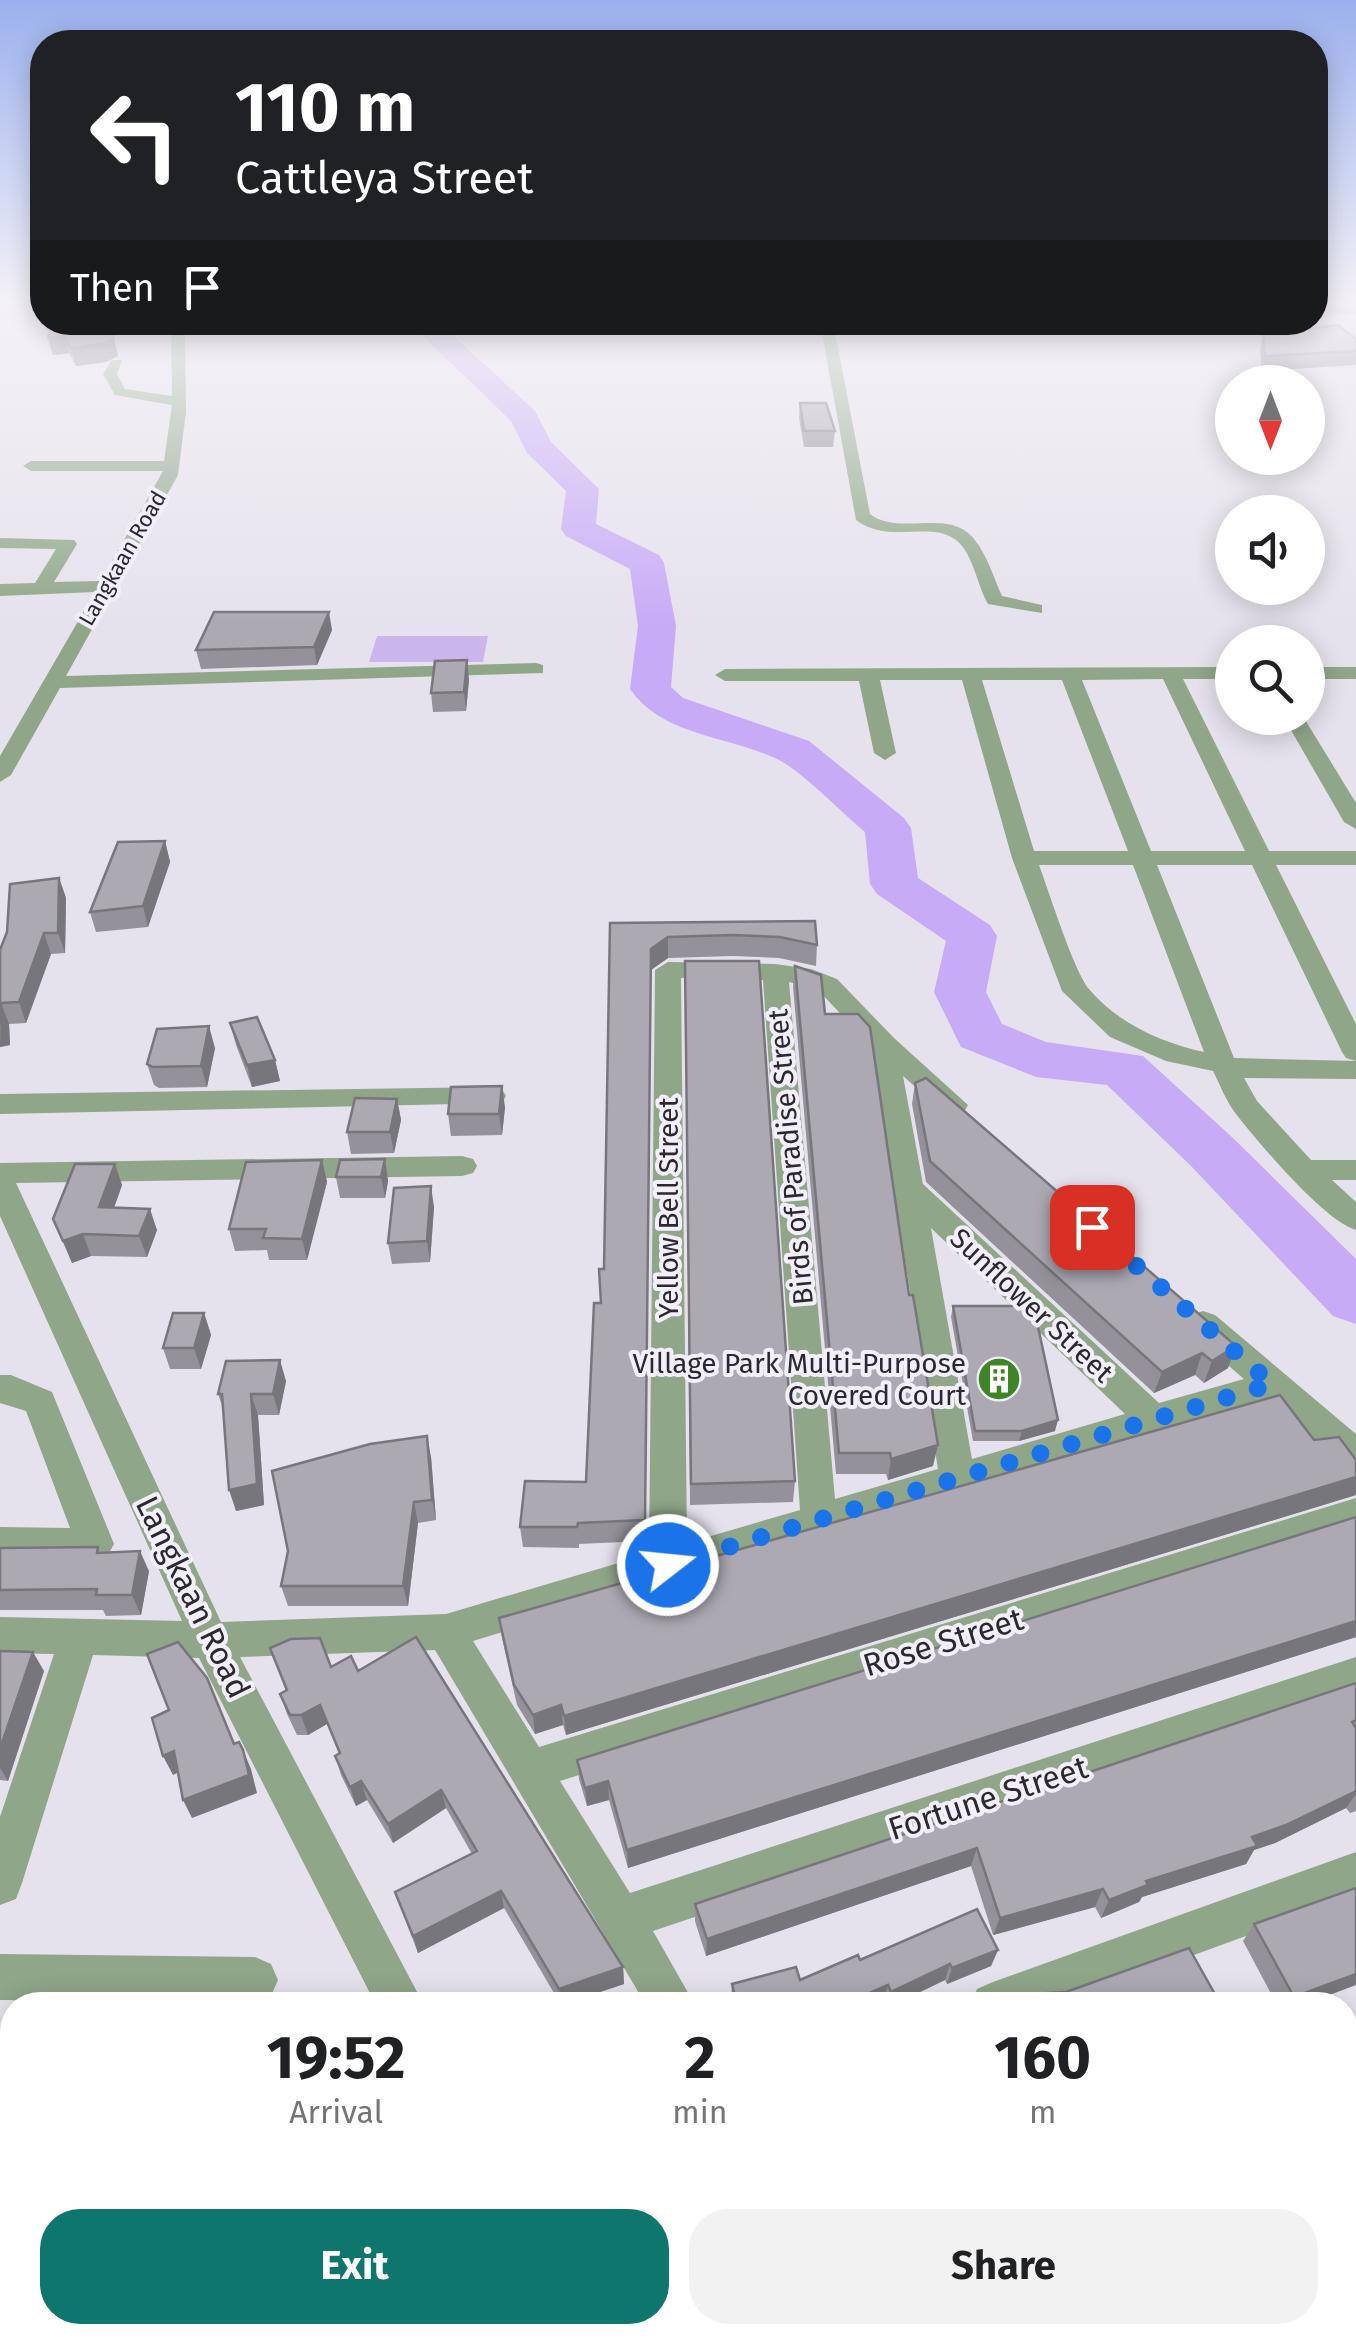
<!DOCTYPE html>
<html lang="en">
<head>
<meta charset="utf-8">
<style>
  :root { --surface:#fff; --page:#f2f2f2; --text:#202124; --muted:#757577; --accent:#0f766e }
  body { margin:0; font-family:"Fira Sans",sans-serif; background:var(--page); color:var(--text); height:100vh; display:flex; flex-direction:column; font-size:38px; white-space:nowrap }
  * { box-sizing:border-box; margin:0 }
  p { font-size:32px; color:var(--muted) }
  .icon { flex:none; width:55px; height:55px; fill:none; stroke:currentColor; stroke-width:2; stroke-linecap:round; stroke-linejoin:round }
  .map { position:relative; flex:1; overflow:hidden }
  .drawer { position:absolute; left:0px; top:1992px; width:1358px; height:352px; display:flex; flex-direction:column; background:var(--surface); border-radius:40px 40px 0 0; box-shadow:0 5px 25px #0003 }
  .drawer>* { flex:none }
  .guide { position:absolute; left:30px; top:30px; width:1298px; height:305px; border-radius:40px; box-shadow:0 5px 25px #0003; background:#202124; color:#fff; overflow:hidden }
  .needle { width:65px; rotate:180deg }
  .controls { position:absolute; left:1215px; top:365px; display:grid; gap:20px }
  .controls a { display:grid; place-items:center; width:110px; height:110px; border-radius:50%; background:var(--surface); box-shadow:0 5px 25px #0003; font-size:50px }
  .pin { position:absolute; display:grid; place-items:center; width:85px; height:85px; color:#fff; margin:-42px; border-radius:20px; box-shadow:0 5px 15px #0006 }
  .me { position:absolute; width:110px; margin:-55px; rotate:74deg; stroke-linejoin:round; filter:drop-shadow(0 0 8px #0008) }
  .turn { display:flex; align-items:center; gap:35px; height:210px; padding:0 40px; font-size:45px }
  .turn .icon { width:130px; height:130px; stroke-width:2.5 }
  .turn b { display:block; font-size:70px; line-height:85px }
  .then { display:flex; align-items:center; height:95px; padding:0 40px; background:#0003; gap:20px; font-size:38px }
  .eta { display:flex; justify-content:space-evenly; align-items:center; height:170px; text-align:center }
  .eta b { font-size:60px; font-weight:700; line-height:70px }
  .cta { display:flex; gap:20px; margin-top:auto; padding:20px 40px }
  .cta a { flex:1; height:115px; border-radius:40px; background:var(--accent); color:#fff; font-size:40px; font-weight:700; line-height:115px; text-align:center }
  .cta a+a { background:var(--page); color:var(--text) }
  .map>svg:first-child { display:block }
  .green { fill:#cab6ec }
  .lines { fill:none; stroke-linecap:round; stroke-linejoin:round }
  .river { fill:#c7abf6; fill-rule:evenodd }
  .minor { fill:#8fa688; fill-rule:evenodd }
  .wall { fill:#94919a }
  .shaded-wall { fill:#78767d }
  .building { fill:#aca9b3; stroke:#78767d; stroke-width:2.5 }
  .route { stroke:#1a73e8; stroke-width:18; stroke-dasharray:0 32.4 }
  .labels { text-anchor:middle; stroke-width:8; stroke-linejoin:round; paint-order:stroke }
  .far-street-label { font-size:22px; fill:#2a292d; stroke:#f3effa }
  .street-label { font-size:28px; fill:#2a292d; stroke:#f3effa }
  .poi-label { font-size:28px; fill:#2a292d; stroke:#f3effa; text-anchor:end }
  .near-street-label { font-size:32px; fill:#2a292d; stroke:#f3effa }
</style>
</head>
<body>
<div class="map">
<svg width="1356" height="2343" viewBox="0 0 1356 2343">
  <rect width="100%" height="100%" fill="#e6e2ed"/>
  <path class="green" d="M377 636H488L483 662H369Z"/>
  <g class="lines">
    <path class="river" d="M425 322H451L447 330 535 411 551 442 599 489 596 524 659 555 664 563 676 626 671 687 683 698 809 741 904 818 911 828 918 878 990 925 997 936 986 992 1002 1024 1046 1042 1143 1056 1233 1138 1356 1259V1324L1333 1316 1191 1166 1107 1085 1036 1077 961 1047 934 992 946 941 877 894 870 884 865 832C842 813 800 769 775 758 727 736 661 735 630 689L638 626 630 569 566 536 561 529 566 491 527 453 511 421 424 337 420 331Z"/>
    <g class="minor">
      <path d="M1321 298H1333L1338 306H1356V314L1329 313Z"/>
      <path d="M171 322H185L186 412 178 475 66 676 536 663 543 665V673L60 688 11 775 0 782V756L95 592 0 596V584L35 583 56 549 0 548V538L74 540 77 544 54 582 101 581 163 471H31L23 466 31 461H164L172 405 115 395 103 374 112 360H122L117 374 125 389 172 396Z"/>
      <path d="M820 322H833L870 514C900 537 949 507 974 539 988 556 993 577 1002 596L1042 605V613L988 604C977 585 973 553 956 540 930 520 889 545 856 520Z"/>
      <path d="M1232 667V679H1183L1269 851H1356V865H1276L1356 1024V1061L1346 1058 1342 1052 1252 865H1157L1234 1058 1356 1061V1079L1244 1078 1257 1101 1311 1160H1356V1180H1332L1356 1202V1230C1324 1221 1258 1142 1236 1114 1226 1101 1220 1085 1213 1071L1166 1061 1110 1037 1062 991 1012 858 962 680H880L896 753 885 760 874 753 859 681H725L715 675 725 669ZM1163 679 1245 851H1151L1082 680ZM982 680H1062L1128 851H1034ZM1039 865H1133L1204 1052C1162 1043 1117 1023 1089 989 1074 971 1049 892 1039 865Z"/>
      <rect x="1308" y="667" width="48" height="12"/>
      <path d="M1284 718H1304L1356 803V829L1344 822Z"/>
      <path d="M668 962 775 964 811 969 837 979 894 1038 968 1105 964 1112H944L903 1076 923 1184 1159 1403 1244 1379 1191 1333 1186 1324 1191 1315 1203 1311 1215 1315 1356 1434V1470L1343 1465 1267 1399 473 1641 539 1747 1356 1498V1530L560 1781 630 1893 1356 1657V1695L653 1931 695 2005H646L435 1650 240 1657 424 2005H376L199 1658 93 1655 22 1883 16 1899 0 1905V1817L54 1654 0 1653V1617L182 1621 0 1216V1163L462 1156 473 1159 477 1166 473 1173 462 1176 16 1183 221 1622 446 1614 649 1554 655 970ZM681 978 763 980 800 1510 687 1543ZM789 982 819 991 871 1046 938 1469 835 1499ZM931 1228 1125 1414 972 1459Z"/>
      <path d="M492 1087 502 1089 506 1096 502 1103 0 1114V1094Z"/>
      <path d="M0 1375H11L52 1392 114 1544 108 1555 95 1560 0 1559V1527L70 1528 26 1411 0 1403Z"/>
      <path d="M1356 1852V1896L1057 2005H970L977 1989 993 1982Z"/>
      <path d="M0 1954 255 1957 271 1964 278 1980 271 1996 255 2003 0 2000Z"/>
      <rect x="0" y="2184" width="12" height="50"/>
      <path d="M176 2332H229L228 2343H174Z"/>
      <path d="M549 2332H602L607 2343H553Z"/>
    </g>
  </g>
  <g class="wall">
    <path d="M53 322 135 326 109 328 118 356 106 362 76 366 69 353 53 355 48 338Z"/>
    <path d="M1263 335 1356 339V365L1262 371 1260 350Z"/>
    <path d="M800 403 835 431 833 447H804L799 418Z"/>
    <path d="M332 630 317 665 201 669 196 650Z"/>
    <path d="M469 679 466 711 433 712 431 693Z"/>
    <path d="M165 841 170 862 148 927 96 932 90 912Z"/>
    <path d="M59 878 66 898 65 953 51 954 26 1023 9 1024 10 1045 0 1047V950Z"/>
    <path d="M815 921 817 945 816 966 779 958 733 956 668 958 651 970 645 1541 579 1544V1548L523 1547 520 1527 586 1482 604 1269 610 923Z"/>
    <path d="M685 961 795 1481 793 1502 690 1505Z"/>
    <path d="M795 966 825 1014 933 1466 888 1480 886 1474H836L793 987Z"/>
    <path d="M230 1023 275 1060 280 1081 252 1087 236 1045Z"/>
    <path d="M215 1048 207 1087 159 1088 154 1085 147 1064Z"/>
    <path d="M915 1083 1228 1368 1204 1383 1195 1375 1154 1393 926 1182 912 1104Z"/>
    <path d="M397 1099 401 1120 394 1153 351 1154 347 1132Z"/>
    <path d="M505 1107 502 1135 451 1136 448 1114Z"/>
    <path d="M385 1159 388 1181 385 1198H340L336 1177Z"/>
    <path d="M322 1160 327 1182 307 1260H269L267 1250 235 1251 229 1229Z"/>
    <path d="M115 1164 122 1185 114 1207 157 1230 147 1257 91 1256 72 1263 53 1219Z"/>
    <path d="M434 1207 430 1262 392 1264 388 1243Z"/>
    <path d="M953 1306 1055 1431 1019 1441H973L951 1317Z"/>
    <path d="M204 1313 211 1335 201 1369H170L163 1348Z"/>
    <path d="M286 1381 279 1415H258L264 1505 236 1511 224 1411 218 1394Z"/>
    <path d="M431 1457 436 1520 418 1523 408 1606H288L281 1586Z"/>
    <path d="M1356 1495 566 1735 563 1725 535 1734 517 1705 502 1638 499 1618Z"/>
    <path d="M1356 1517V1637L628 1868 609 1800 587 1806 579 1779 577 1760Z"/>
    <path d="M0 1548 101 1553 149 1571 141 1615 106 1616 103 1610H0Z"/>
    <path d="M270 1648 331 1667 358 1671 623 1967 624 1984 561 2005 504 1908 418 1953 395 1892 472 1854 446 1808 393 1843 367 1800 356 1806 341 1775 335 1756 339 1754 327 1724 308 1735H297L287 1714 280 1694 286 1691Z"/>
    <path d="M0 1651 44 1671 8 1781 0 1780Z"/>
    <path d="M1356 1683V1811L1350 1813 1346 1808 1275 1843 1254 1850 1246 1864 1142 1897 1139 1902 1101 1918 1095 1907 993 1935 971 1866 706 1956 695 1921V1904Z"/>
    <path d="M1254 1924 1303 2005H1277L1243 1941Z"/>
    <path d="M998 1950 991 1966 947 1984 945 1980 893 2005H885L883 2001 875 2005H732L731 2001 732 1984 800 1980 860 1960Z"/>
    <path d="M1356 2164V2196L1346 2173Z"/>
    <path d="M695 2332H807L811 2343H700Z"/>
  </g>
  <g class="shaded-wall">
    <path d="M103 322H134L135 326 104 328Z"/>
    <path d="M65 336 69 353 53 355 48 338Z"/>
    <path d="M114 338 118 356 106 362 76 366 71 348Z"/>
    <path d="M329 612 332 630 317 665 314 647Z"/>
    <path d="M467 660 469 679 466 711 464 692Z"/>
    <path d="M165 841 170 862 148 927 143 906Z"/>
    <path d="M59 878 66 898 65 953 58 933Z"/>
    <path d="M44 933 51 954 26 1023 19 1002Z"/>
    <path d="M668 937V958L651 970 645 1541 651 949Z"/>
    <path d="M1 1003 9 1024 10 1045 0 1047Z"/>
    <path d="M209 1026 215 1048 207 1087 201 1066Z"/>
    <path d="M275 1060 280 1081 252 1087 247 1065Z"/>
    <path d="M502 1086 505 1107 502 1135 499 1114Z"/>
    <path d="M397 1099 401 1120 394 1153 390 1132Z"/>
    <path d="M385 1159 388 1181 385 1198 381 1177Z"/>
    <path d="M322 1160 327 1182 307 1260 302 1239Z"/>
    <path d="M115 1164 122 1185 107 1228 99 1207Z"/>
    <path d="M431 1186 434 1207 430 1262 427 1241Z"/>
    <path d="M150 1209 157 1230 147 1257 139 1236Z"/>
    <path d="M83 1234 91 1256 72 1263 63 1241Z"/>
    <path d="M204 1313 211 1335 201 1369 194 1348Z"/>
    <path d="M1236 1346 1228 1368 1204 1383 1212 1361Z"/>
    <path d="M1202 1353 1195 1375 1154 1393 1162 1372Z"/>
    <path d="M280 1360 286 1381 279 1415 273 1394Z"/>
    <path d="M251 1394 258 1415 264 1505 236 1511 229 1490Z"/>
    <path d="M1058 1420 1055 1431 1019 1441 1022 1431Z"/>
    <path d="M427 1436 431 1457 436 1520 432 1500Z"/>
    <path d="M938 1445 933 1466 888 1480 891 1459Z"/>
    <path d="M1356 1477V1495L566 1735 564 1716Z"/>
    <path d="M414 1502 418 1523 408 1606 403 1586Z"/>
    <path d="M140 1551 149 1571 141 1615 132 1595Z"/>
    <path d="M1356 1621V1637L628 1868 627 1850Z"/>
    <path d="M33 1652 44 1671 8 1781 0 1768V1749Z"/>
    <path d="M320 1705 327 1724 308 1735 301 1715Z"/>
    <path d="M561 1705 563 1725 535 1734 533 1715Z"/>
    <path d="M243 1750 251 1769 257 1793 192 1818 183 1800Z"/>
    <path d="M174 1751 183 1770 173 1775 163 1756Z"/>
    <path d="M361 1781 367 1800 356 1806 350 1787Z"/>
    <path d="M608 1781 609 1800 587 1806 585 1788Z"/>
    <path d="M441 1790 446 1808 393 1843 388 1824Z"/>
    <path d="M1356 1791V1794L1346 1808 1275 1843 1254 1850 1246 1864 1142 1897 1139 1902 1101 1918 1109 1900 1146 1881Z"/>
    <path d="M977 1848 971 1866 706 1956 707 1939Z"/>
    <path d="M1103 1889 1095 1907 993 1935 1000 1918Z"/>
    <path d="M501 1891 504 1908 418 1953 413 1936Z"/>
    <path d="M998 1950 991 1966 947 1984 952 1968Z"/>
    <path d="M950 1964 945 1980 893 2005H888L891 1992Z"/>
    <path d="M623 1967 624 1984 561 2005 559 1989Z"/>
    <path d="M1356 1974V1985L1303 2005H1288L1294 1997Z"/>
    <path d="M888 1985 883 2001 875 2005H842Z"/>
    <path d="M135 2332H150L148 2343H133Z"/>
    <rect x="486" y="2332" width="5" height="11"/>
  </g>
  <g class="building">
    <path d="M53 322H106L114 338 102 344 71 348 65 336 48 338Z"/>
    <path d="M1338 325 1356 339V351L1265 356 1263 335Z"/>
    <path d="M800 403H826L835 431H804Z"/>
    <path d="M214 612H329L314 647 196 650Z"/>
    <path d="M467 660 464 692 431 693 435 661Z"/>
    <path d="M165 841 143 906 90 912 118 842Z"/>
    <path d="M59 878 58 933H44L19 1002 1 1003 2 1024H0V950L7 932 10 884Z"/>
    <path d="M815 921 817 945 780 937 733 935 668 937 651 949 645 1520 578 1523 577 1527H520L525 1481 586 1482 594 1303H601L599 1269H604L610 923Z"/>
    <path d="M685 961H759L795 1481 691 1484Z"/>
    <path d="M795 966 821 975 825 1014H858L870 1027 909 1295H913L938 1445 891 1459 890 1453H839Z"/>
    <path d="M257 1017 275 1060 247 1065 230 1023Z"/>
    <path d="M209 1026 201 1066 153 1067 147 1064 157 1029Z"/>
    <path d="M926 1078 1236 1346 1212 1361 1202 1353 1162 1372 930 1161 915 1083Z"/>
    <path d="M502 1086 499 1114H448L451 1087Z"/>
    <path d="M355 1098 397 1099 390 1132H347Z"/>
    <path d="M385 1159 381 1177H336L340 1160Z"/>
    <path d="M322 1160 302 1239 263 1238 266 1229H229L246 1162Z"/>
    <path d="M75 1164H115L99 1207 150 1209 139 1236 83 1234 63 1241 53 1219Z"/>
    <path d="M431 1186 427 1241 388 1243 394 1188Z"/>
    <path d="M953 1306H1021L1037 1322 1058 1420 1022 1431H975Z"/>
    <path d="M173 1313H204L194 1348H163Z"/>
    <path d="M280 1360 273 1394H251L257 1484 229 1490 222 1394H218L226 1361Z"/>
    <path d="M1280 1395 1314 1440 1339 1437 1356 1460V1477L564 1716 561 1705 533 1715 514 1685 499 1618Z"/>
    <path d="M427 1436 432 1500 414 1502 403 1586H281L288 1551 272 1471 370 1444Z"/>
    <path d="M1356 1517V1621L627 1850 608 1781 585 1788 577 1760Z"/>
    <path d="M98 1547 97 1553 140 1551 132 1595H96L97 1589 0 1590V1548Z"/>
    <path d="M416 1637 623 1967 559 1989 501 1891 413 1936 395 1892 477 1851 441 1790 388 1824 361 1781 350 1787 335 1756 340 1753 320 1705 301 1715H290L280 1694 287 1690 270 1648 291 1639 320 1638 331 1667 351 1656 358 1671Z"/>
    <path d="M178 1642 207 1678 234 1744 239 1742 243 1750 249 1775 183 1800 174 1751 163 1756 152 1718 169 1710 147 1654Z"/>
    <path d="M0 1651 33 1652 0 1749Z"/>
    <path d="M1356 1683V1720L1352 1722 1356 1728V1791L1286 1825 1252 1837 1257 1846 1146 1881 1148 1885 1109 1900 1103 1889 1000 1918 977 1848 707 1939 695 1904Z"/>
    <path d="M1356 1888V1974L1294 1997 1254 1924Z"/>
    <path d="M977 1909 998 1950 952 1968 950 1964 891 1992 888 1985 842 2005H737L732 1984 796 1967 800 1980 858 1955 860 1960Z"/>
    <path d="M1189 1948 1221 2005H1017L1047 1993 1066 1992Z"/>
    <path d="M73 2332H135L133 2343H70Z"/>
    <path d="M244 2332H486V2343H242Z"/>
    <path d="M701 2332H807L811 2343H704Z"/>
  </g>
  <linearGradient id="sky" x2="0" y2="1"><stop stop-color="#9bb0ee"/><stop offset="0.48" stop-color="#f4f2f7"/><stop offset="1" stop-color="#f4f2f7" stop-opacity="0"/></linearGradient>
  <rect width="1356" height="626" fill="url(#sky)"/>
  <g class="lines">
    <path class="route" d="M668 1565 1272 1384 1092 1227"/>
  </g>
  <defs>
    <g id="building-disc" transform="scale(2.25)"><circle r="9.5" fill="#408428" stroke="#f3effa"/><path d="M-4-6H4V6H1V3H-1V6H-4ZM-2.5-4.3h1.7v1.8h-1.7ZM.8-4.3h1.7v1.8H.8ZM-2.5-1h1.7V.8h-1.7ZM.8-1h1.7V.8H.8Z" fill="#fff"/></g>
  </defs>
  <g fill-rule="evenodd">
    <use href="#building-disc" x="999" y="1379"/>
  </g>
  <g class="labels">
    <g class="far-street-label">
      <text transform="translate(122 558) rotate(-60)" y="8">Langkaan Road</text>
    </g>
    <g class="street-label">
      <text transform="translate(790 1157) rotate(-95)" y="10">Birds of Paradise Street</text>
      <text transform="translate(668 1208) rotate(-90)" y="10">Yellow Bell Street</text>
      <text transform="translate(1032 1305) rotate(43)" y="10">Sunflower Street</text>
    </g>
    <g class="poi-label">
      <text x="966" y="1373">Village Park Multi-Purpose<tspan x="966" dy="32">Covered Court</tspan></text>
    </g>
    <g class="near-street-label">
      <text transform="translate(193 1597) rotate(64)" y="11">Langkaan Road</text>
      <text transform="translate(943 1642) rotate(-17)" y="11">Rose Street</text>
      <text transform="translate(988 1798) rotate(-18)" y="11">Fortune Street</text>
    </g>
  </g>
</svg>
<div class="controls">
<a><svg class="needle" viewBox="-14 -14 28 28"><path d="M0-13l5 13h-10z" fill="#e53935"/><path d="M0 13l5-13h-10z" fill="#757577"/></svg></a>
<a><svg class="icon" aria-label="sound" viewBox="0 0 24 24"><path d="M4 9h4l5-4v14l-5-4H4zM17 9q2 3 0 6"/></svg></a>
<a><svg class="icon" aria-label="search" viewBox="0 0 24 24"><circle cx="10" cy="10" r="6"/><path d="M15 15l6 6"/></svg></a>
</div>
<div class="pin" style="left:1092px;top:1227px;background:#d93025"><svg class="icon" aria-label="arrive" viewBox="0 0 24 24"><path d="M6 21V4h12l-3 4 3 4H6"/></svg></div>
<svg class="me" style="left:668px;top:1565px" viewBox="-20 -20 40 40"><circle r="17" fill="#1a73e8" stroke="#fff" stroke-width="3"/><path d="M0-11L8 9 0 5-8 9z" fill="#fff"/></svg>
<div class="guide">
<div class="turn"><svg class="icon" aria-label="left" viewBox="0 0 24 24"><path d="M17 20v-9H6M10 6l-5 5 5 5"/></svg><div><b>110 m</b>Cattleya Street</div></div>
<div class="then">Then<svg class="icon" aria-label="arrive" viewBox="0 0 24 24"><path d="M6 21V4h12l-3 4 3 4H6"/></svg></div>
</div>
<section class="drawer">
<div class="eta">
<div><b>19:52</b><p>Arrival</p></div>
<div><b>2</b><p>min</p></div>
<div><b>160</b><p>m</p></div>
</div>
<div class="cta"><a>Exit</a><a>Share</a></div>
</section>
</div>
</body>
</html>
